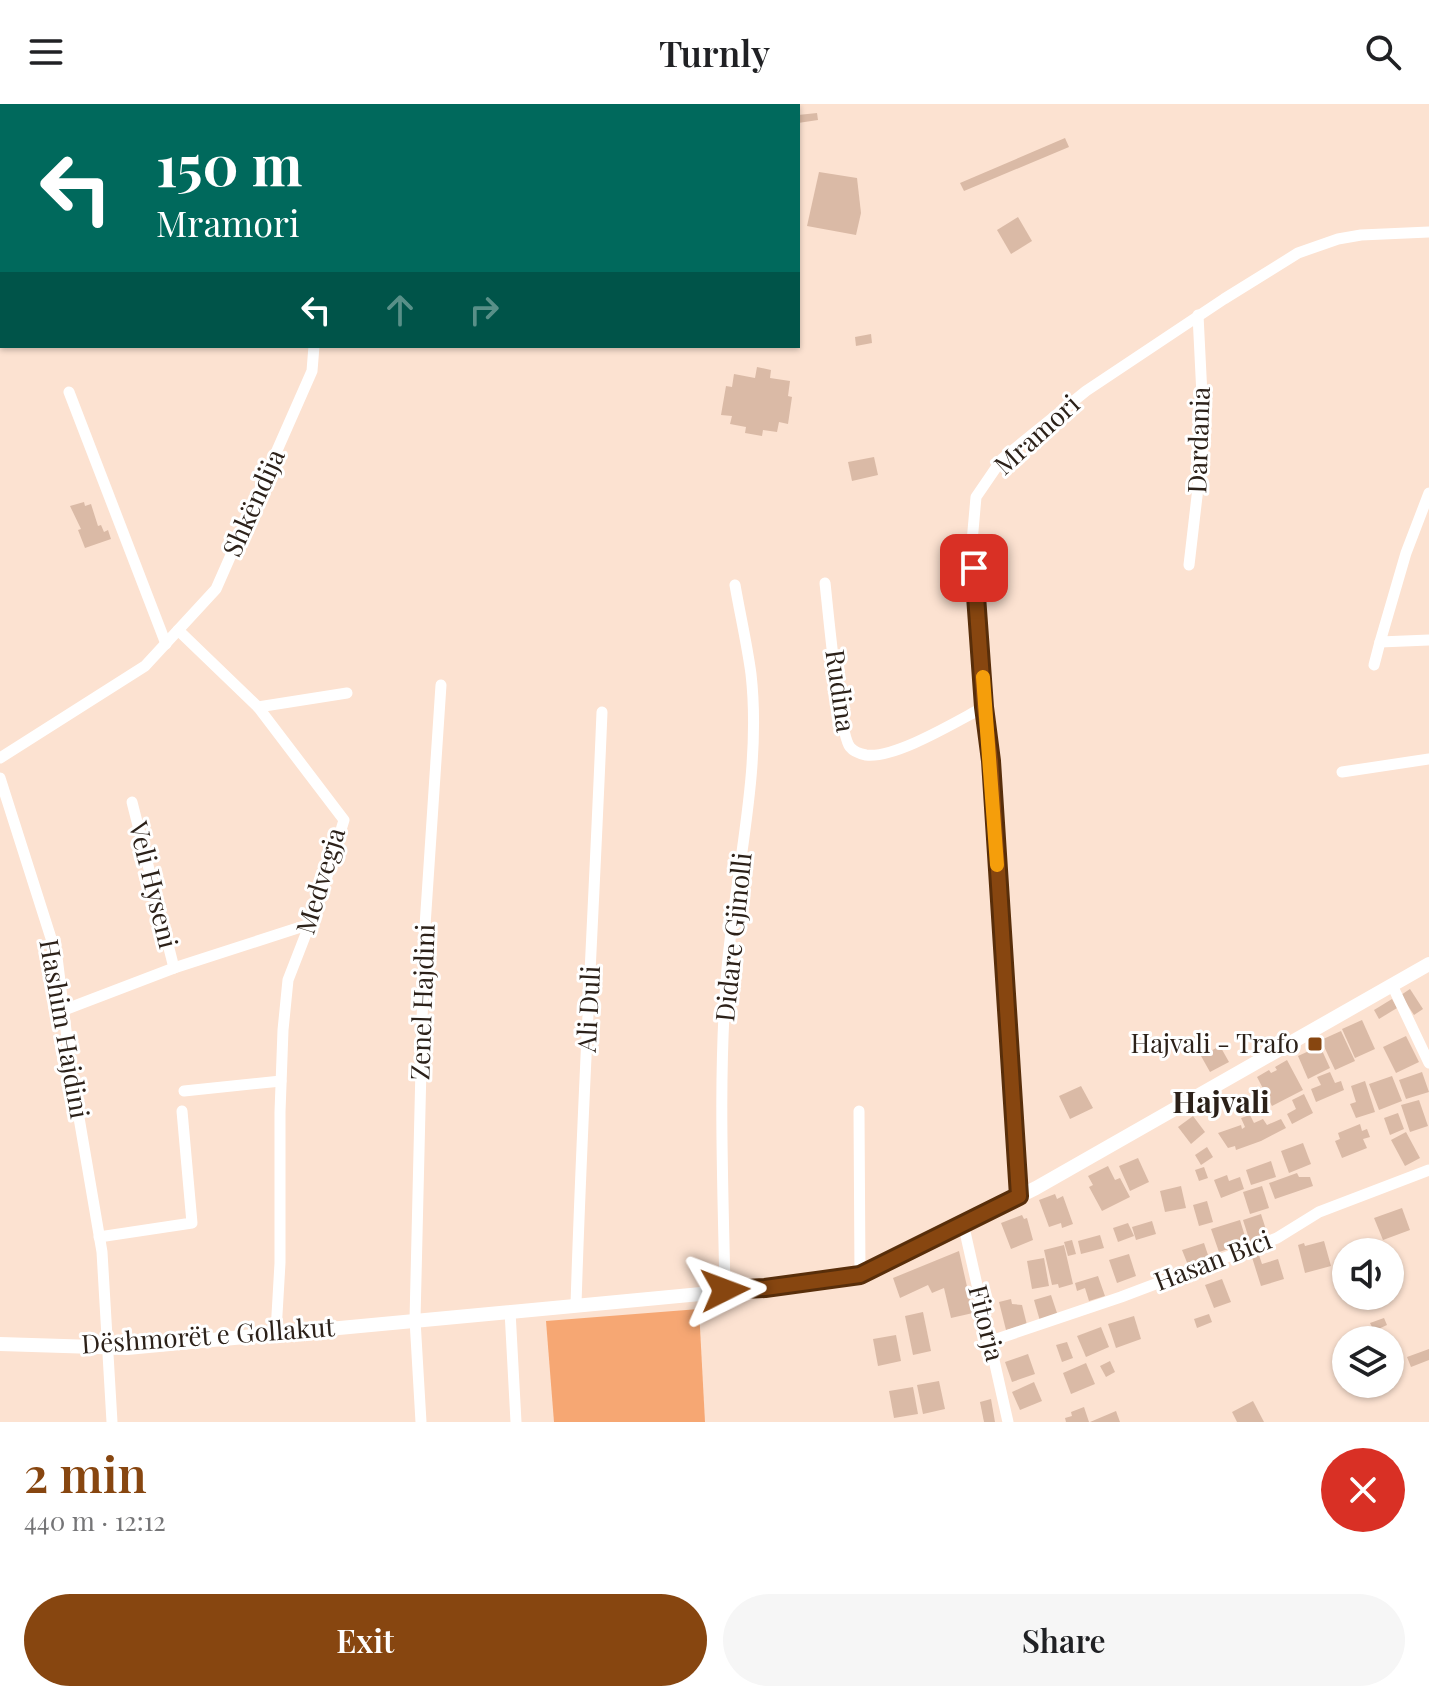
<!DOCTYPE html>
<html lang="en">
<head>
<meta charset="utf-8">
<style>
  :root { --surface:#fff; --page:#f6f6f6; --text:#202124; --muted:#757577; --accent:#874610 }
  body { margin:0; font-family:"Playfair Display",serif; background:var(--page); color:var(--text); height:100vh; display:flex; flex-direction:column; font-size:30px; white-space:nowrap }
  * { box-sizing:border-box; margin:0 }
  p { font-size:26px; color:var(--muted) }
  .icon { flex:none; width:44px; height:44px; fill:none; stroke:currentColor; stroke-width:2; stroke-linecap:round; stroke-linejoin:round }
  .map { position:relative; height:1318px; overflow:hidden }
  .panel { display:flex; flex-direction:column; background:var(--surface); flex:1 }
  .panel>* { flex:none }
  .banner { position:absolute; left:0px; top:0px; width:800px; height:244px; box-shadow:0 2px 6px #0004; background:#00695c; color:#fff; overflow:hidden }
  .buttons { position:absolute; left:1332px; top:1134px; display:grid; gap:16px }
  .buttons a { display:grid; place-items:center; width:72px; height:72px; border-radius:50%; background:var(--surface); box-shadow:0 2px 6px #0004; font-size:40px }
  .pin { position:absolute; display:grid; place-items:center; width:68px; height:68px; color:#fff; margin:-34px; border-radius:16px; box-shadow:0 4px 12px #0006 }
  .me { position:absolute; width:88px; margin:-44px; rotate:87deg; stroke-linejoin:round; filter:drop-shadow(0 0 6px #0008) }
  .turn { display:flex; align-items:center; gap:28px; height:168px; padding:0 24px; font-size:36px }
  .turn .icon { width:104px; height:104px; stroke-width:2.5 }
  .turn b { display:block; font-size:56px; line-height:68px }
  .lanes { display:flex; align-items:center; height:76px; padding:0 24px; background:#0003; justify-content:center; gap:40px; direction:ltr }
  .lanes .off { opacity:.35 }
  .round { display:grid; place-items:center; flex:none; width:84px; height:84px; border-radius:42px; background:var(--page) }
  .head { display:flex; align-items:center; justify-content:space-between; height:136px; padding:0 24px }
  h1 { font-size:48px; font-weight:600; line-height:60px; color:var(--accent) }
  .button { display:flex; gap:16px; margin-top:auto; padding:16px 24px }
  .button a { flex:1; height:92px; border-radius:48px; background:var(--accent); color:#fff; font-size:32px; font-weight:600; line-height:92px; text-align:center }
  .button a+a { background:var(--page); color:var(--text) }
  header { display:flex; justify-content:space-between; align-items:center; height:104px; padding:0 24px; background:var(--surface); font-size:36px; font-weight:600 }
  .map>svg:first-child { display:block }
  .green { fill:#f6a773 }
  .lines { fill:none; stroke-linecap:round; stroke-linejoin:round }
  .stream { stroke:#965d36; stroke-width:4 }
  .building { fill:#dabaa6 }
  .minor { stroke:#fff; stroke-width:11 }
  .tertiary { stroke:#fff; stroke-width:14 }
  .route-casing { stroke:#582e0a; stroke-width:20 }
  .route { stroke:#874610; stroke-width:14 }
  .slow { stroke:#f59e0b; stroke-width:14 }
  .poi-dot { fill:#874610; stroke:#fff; stroke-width:3 }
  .labels { text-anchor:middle; stroke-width:6; stroke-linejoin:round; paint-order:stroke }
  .street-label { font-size:26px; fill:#2c2119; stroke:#fff }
  .poi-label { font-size:26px; fill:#2c2119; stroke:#fff; text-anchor:end }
  .quarter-label { font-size:30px; font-weight:bold; fill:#2c2119; stroke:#fff }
</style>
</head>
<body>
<header><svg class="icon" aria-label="menu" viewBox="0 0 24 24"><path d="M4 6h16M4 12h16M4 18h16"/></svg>Turnly<svg class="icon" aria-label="search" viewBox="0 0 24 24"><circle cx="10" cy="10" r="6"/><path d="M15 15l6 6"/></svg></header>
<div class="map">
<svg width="1429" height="1318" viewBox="0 0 1429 1318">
  <rect width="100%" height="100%" fill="#fce2d1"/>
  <path class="green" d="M699 1205 705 1318H554L546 1217Z"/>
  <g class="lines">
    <g class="stream">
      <path d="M558 2 571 0"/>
      <path d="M0 160 2 159"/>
    </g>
  </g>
  <g class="building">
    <path d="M817 9 818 16 798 19V11Z"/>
    <path d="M1065 34 1069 43 964 87 960 79Z"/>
    <path d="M819 68 857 74 861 109 856 131 807 122Z"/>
    <path d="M1018 113 1032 137 1011 150 997 126Z"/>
    <path d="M871 230 872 239 856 242 855 233Z"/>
    <path d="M757 263 771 266 770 274 790 277 788 292 792 293 788 320 779 318 777 328 763 326 762 332 745 329 746 323 730 320 732 312 721 311 726 282 732 283 734 270 755 274Z"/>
    <path d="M874 353 878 371 852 377 848 358Z"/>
    <path d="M84 398 85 402 91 400 98 422 101 421 104 428 108 426 111 435 85 444 78 426 81 425 70 402Z"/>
    <path d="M1410 885 1423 905 1414 911 1401 891Z"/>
    <path d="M1392 895 1397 904 1379 915 1374 906Z"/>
    <path d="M1362 916 1375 945 1355 954 1342 925Z"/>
    <path d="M1341 927 1355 957 1335 966 1321 936Z"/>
    <path d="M1406 932 1419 958 1396 969 1383 943Z"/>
    <path d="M1220 942 1229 958 1210 968 1201 952Z"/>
    <path d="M1320 942 1330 964 1308 975 1298 952Z"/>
    <path d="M1287 956 1303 986 1272 1002 1257 973 1269 966 1271 969 1277 966 1275 963Z"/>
    <path d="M1330 968 1335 979 1341 977 1344 986 1316 998 1311 985 1321 981 1317 973Z"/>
    <path d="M1422 968 1429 988 1406 995 1399 976Z"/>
    <path d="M1392 972 1402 997 1379 1006 1369 980Z"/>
    <path d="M1365 977 1375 1008 1356 1014 1350 1000 1356 998 1351 982Z"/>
    <path d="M1081 982 1093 1004 1070 1015 1059 992Z"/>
    <path d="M1304 990 1313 1009 1292 1020 1287 1010 1296 1005 1292 996Z"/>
    <path d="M1419 996 1428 1022 1410 1028 1401 1001Z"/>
    <path d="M1398 1009 1404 1025 1390 1031 1384 1014Z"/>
    <path d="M1250 1011 1254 1019 1263 1015 1267 1021 1281 1015 1286 1024 1261 1037 1236 1046 1235 1042 1228 1044 1218 1029 1241 1021 1242 1025 1245 1023 1241 1014Z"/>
    <path d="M1193 1012 1205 1028 1191 1040 1178 1023Z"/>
    <path d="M1360 1020 1362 1027 1367 1025 1370 1033 1363 1035 1367 1044 1342 1054 1335 1037 1340 1035 1338 1029Z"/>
    <path d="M1406 1028 1420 1054 1405 1062 1391 1036Z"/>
    <path d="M1303 1039 1311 1060 1289 1069 1281 1047Z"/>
    <path d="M1207 1043 1213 1053 1201 1061 1195 1051Z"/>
    <path d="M1138 1054 1149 1078 1130 1087 1119 1062Z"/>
    <path d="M1271 1057 1276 1073 1251 1081 1246 1066Z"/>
    <path d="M1108 1062 1115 1076 1120 1074 1130 1093 1102 1107 1089 1083 1093 1081 1088 1072Z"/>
    <path d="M1204 1063 1208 1074 1199 1077 1195 1066Z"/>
    <path d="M1297 1069 1299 1073H1310L1313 1082 1275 1095 1269 1079Z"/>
    <path d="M1227 1071 1229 1077 1240 1073 1244 1085 1221 1094 1214 1076Z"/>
    <path d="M1181 1082 1186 1104 1165 1108 1160 1087Z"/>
    <path d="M1262 1082 1269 1104 1250 1110 1243 1088Z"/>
    <path d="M1055 1090 1057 1095 1063 1092 1073 1120 1062 1124 1061 1119 1049 1123 1039 1096Z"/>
    <path d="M1207 1097 1213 1118 1199 1122 1193 1101Z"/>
    <path d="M1402 1104 1410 1126 1383 1136 1374 1114Z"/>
    <path d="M1261 1110 1268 1132 1250 1138 1243 1116Z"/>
    <path d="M1022 1111 1024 1115 1027 1114 1033 1136 1011 1145 1001 1119Z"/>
    <path d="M1240 1116 1247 1139 1219 1148 1211 1125Z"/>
    <path d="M1152 1117 1156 1130 1136 1136 1132 1123Z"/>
    <path d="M1128 1119 1134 1132 1118 1138 1113 1124Z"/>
    <path d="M1100 1131 1104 1144 1081 1150 1078 1137Z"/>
    <path d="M1072 1136 1076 1150 1068 1152 1064 1138Z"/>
    <path d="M1324 1137 1331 1162 1305 1169 1298 1141 1304 1139 1305 1142Z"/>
    <path d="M1204 1139 1209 1154 1188 1161 1182 1146Z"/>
    <path d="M1064 1141 1073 1180 1059 1184 1058 1180 1052 1181 1044 1146Z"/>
    <path d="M1257 1145 1262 1160 1278 1155 1284 1175 1261 1182 1250 1147Z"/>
    <path d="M959 1147 973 1209 951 1214 944 1184 932 1189 928 1181 900 1194 893 1174Z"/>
    <path d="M1129 1150 1136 1172 1117 1179 1109 1156Z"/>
    <path d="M1044 1154 1049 1182 1032 1185 1027 1157Z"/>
    <path d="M1098 1172 1105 1192 1089 1197 1085 1184 1077 1187 1075 1179Z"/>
    <path d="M1222 1175 1231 1198 1214 1204 1205 1181Z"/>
    <path d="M1051 1191 1058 1212 1040 1217 1034 1196Z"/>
    <path d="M1011 1195 1012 1200 1022 1201 1027 1221 1006 1226 999 1198Z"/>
    <path d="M923 1208 931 1247 913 1251 905 1212Z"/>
    <path d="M1209 1210 1212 1218 1197 1224 1194 1215Z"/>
    <path d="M1134 1212 1141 1235 1116 1244 1108 1220Z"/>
    <path d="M1384 1214 1387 1221 1374 1227 1370 1219Z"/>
    <path d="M1101 1223 1109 1243 1086 1253 1077 1232Z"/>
    <path d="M896 1231 901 1257 878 1262 873 1235Z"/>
    <path d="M1067 1238 1073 1254 1062 1258 1056 1241Z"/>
    <path d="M1429 1245V1256L1411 1263 1407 1253Z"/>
    <path d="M1028 1250 1035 1270 1012 1278 1005 1258Z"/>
    <path d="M1110 1257 1115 1268 1106 1273 1100 1262Z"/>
    <path d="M1086 1259 1095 1280 1071 1290 1063 1269Z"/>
    <path d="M939 1277 945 1305 923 1310 917 1281Z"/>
    <path d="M1034 1278 1042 1297 1020 1306 1012 1288Z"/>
    <path d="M913 1283 918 1310 894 1314 889 1287Z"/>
    <path d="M991 1295 995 1318H984L980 1298Z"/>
    <path d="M1253 1297 1264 1318H1237L1232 1308Z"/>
    <path d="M1084 1303 1089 1318H1066L1065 1314 1072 1312 1071 1308Z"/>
    <path d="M1116 1307 1120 1318H1090Z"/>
  </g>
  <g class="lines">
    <g class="minor">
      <path d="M288 0 289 2"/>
      <path d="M748 2 775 0"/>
      <path d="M0 77H2"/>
      <path d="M69 288 166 540"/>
      <path d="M1429 389 1406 449 1380 538 1429 536"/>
      <path d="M1189 461 1204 332 1198 211"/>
      <path d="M825 479C828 505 839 630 850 643 853 647 861 650 866 651 895 655 957 617 984 603"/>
      <path d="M178 526 258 603 344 716 323 786 288 876 283 926 280 1008V1159L276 1228"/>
      <path d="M1374 561 1380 538"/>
      <path d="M258 603 347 589"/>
      <path d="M0 654 145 562 216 485 312 267 314 242"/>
      <path d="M1342 668 1429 655"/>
      <path d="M0 674 57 853 71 967 102 1148 112 1318"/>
      <path d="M174 864 310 820"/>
      <path d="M1392 881 1429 959"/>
      <path d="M64 906 174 864 132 698"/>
      <path d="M184 987 281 977"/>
      <path d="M859 1007 860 1171"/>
      <path d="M1019 1092 991 657 984 603 972 438 976 393 1002 355 1086 287 1224 195 1298 149 1338 135 1361 131 1429 128"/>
      <path d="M963 1119 1008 1318"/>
      <path d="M99 1133 192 1119 182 1007"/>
      <path d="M725 1186C723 1080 718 972 727 865 735 769 762 667 751 570 747 540 740 510 735 481"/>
      <path d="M576 1201C582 1003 594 806 602 608"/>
      <path d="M510 1207 516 1318"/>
      <path d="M991 1237 1121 1193 1277 1134 1319 1108 1429 1066"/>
      <path d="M421 1318 415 1216 424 837 441 581"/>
    </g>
    <path class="tertiary" d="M0 1240 127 1244 765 1184 860 1171 1036 1084 1429 860"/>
  </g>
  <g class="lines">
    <g class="route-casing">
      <path id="route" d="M725 1186 765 1184 860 1171 1019 1092 991 657 984 603 974 464"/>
    </g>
    <use href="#route" class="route"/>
    <path class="slow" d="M983 573 997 761"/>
  </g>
  <rect class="poi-dot" x="1307" y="932" width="16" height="16" rx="4"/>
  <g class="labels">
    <g class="street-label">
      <text transform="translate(1037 331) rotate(-42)" y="9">Mramori</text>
      <text transform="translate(1199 336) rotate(-88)" y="9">Dardania</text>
      <text transform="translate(254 399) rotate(-66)" y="9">Shkëndija</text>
      <text transform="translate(840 587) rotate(82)" y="9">Rudina</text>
      <text transform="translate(321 777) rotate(-73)" y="9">Medvegja</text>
      <text transform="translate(153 781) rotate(76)" y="9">Veli Hyseni</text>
      <text transform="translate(734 833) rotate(-84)" y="9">Didare Gjinolli</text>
      <text transform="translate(423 898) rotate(-88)" y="9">Zenel Hajdini</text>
      <text transform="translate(589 905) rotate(-87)" y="9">Ali Duli</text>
      <text transform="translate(64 925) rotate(80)" y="9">Hashim Hajdini</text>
      <text transform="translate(1213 1157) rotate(-21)" y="9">Hasan Bici</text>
      <text transform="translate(986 1219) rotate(76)" y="9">Fitorja</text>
      <text transform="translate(208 1232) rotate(-4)" y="9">Dëshmorët e Gollakut</text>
    </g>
    <g class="poi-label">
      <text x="1299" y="949">Hajvali - Trafo</text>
    </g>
    <g class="quarter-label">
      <text x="1221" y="1009">Hajvali</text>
    </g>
  </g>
</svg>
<div class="buttons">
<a><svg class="icon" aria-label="sound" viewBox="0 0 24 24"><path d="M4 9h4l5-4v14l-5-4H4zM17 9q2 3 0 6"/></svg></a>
<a><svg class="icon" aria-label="layers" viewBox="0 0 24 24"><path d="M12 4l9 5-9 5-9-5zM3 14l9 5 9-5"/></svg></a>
</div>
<div class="pin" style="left:974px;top:464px;background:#d93025"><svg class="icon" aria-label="arrive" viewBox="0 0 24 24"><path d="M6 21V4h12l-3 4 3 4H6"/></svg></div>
<svg class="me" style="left:725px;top:1186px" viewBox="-20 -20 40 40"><path d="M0-17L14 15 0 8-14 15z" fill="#874610" stroke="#fff" stroke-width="4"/></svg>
<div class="banner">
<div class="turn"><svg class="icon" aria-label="left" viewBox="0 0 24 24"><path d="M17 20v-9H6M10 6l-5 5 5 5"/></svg><div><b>150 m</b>Mramori</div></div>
<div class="lanes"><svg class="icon" aria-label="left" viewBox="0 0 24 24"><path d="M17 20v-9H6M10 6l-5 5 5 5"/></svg><svg class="icon off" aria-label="ahead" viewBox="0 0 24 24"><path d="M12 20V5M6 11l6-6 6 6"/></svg><svg class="icon off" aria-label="right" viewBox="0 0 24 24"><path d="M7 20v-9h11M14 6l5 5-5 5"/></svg></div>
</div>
</div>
<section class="panel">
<div class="head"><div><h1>2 min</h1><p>440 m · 12:12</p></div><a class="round" style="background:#d93025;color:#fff"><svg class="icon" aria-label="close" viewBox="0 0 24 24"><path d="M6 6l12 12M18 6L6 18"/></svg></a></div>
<div class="button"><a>Exit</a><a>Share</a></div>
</section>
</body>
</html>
